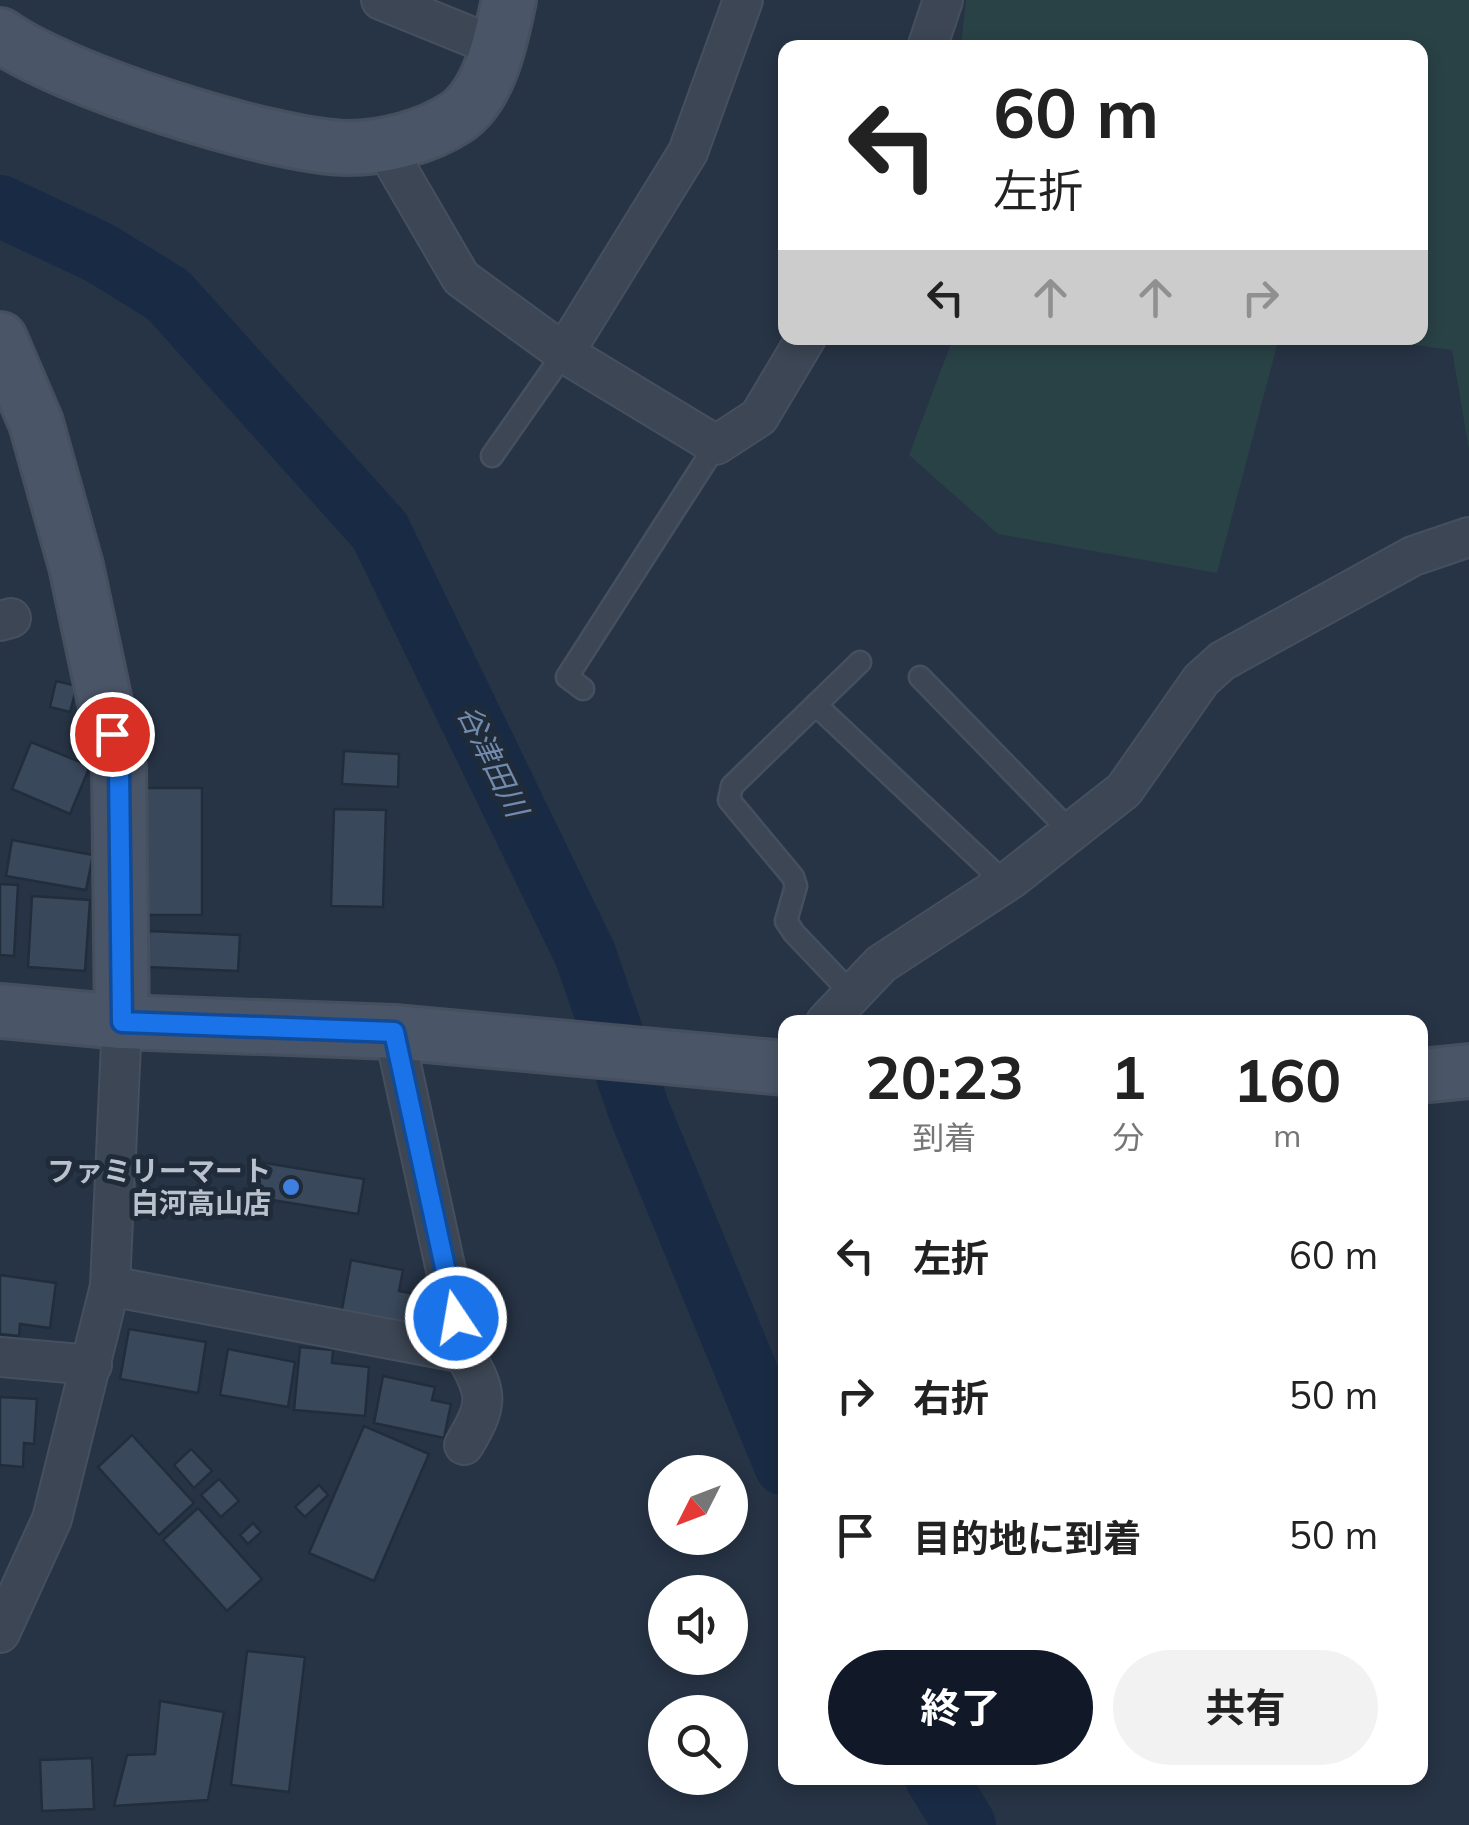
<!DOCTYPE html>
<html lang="ja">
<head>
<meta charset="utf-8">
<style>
  :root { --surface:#fff; --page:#f2f2f2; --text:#222; --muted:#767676; --accent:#111827 }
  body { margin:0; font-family:Mulish,"Noto Sans JP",sans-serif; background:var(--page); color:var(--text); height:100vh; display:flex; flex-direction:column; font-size:38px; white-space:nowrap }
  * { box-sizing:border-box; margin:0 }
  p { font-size:32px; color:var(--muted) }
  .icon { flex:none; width:55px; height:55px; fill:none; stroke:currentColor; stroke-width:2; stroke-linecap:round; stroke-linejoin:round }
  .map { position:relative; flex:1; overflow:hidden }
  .panel { position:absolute; left:778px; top:1015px; width:650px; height:770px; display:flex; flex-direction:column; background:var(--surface); border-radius:20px; box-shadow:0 5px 15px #0003 }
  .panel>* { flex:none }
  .banner { position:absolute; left:778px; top:40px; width:650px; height:305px; border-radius:20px; box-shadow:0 5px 15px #0003; background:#fff; color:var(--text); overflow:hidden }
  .needle { width:65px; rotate:228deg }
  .tools { position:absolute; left:648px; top:1455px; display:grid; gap:20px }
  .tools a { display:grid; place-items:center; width:100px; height:100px; border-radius:50%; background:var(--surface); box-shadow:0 5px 15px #0003; font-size:50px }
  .pin { position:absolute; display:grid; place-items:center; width:85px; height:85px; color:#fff; margin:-42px; border:5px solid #fff; border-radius:50%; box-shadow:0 2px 10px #0007 }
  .me { position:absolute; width:110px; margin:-55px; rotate:348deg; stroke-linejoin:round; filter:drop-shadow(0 0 8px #0008) }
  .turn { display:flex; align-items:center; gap:35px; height:210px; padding:0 50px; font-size:45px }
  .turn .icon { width:130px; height:130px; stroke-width:2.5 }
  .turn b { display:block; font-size:70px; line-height:85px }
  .lanes { display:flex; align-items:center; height:95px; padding:0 50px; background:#0003; justify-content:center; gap:50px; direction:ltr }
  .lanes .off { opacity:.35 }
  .eta { display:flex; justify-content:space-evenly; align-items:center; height:170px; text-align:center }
  .eta b { font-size:60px; font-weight:700; line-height:70px }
  .cta { display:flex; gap:20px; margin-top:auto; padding:20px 50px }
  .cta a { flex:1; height:115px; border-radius:60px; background:var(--accent); color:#fff; font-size:40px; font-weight:700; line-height:115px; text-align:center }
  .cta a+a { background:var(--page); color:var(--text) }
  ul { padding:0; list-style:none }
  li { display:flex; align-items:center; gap:30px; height:140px; padding:0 50px }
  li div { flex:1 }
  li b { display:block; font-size:38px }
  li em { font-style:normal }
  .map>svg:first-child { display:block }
  .green { fill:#294246 }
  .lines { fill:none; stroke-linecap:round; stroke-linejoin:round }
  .river { stroke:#192b44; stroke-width:62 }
  .building { fill:#39485b; stroke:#222d3c; stroke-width:2.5 }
  .lane-casing { stroke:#454f5e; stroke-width:25 }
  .street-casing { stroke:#454f5e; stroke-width:42 }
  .secondary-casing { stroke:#454f5e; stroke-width:58 }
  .lane { stroke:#3c4654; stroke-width:20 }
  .street { stroke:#3c4654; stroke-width:38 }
  .secondary { stroke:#4a5567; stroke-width:52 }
  .route-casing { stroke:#114b97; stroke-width:25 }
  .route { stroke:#1a73e8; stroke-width:18 }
  .shop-dot { fill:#3f7fe0; stroke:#202b3a; stroke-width:4 }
  .labels { text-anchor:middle; stroke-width:10; stroke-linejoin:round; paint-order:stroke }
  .poi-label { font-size:28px; font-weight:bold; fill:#b9c1ce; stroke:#202b3a; text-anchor:end }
  .water-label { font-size:30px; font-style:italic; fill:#728bad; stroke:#202b3a }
</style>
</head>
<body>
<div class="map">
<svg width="1469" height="1825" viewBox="0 0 1469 1825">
  <rect width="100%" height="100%" fill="#273445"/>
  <g class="green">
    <path d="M966 0H1469V450L1452 350 1364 338H1420V48L961 47Z"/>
    <path d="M953 338H1279L1217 573 998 534 909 455Z"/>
  </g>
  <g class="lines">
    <g class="river">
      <path d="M0 206 100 253 168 295 380 531 585 954 640 1113 785 1465"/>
      <path d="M936 1778 965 1825"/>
    </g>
  </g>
  <g class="building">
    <path d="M56 681 77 686 70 712 50 707Z"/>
    <path d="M31 742 90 766 70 814 12 789Z"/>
    <path d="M344 751 399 754 398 787 342 784Z"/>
    <path d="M146 788H202V915H145Z"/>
    <path d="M334 809 386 810 383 907 331 906Z"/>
    <path d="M12 840 93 855 86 890 6 876Z"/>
    <path d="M0 884 18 885 14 956 0 955Z"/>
    <path d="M32 896 90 900 85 971 28 967Z"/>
    <path d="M149 931 240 935 238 971 147 967Z"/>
    <path d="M253 1161 364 1179 358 1214 248 1196Z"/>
    <path d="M351 1260 403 1270 399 1291 441 1299 435 1332 341 1315Z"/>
    <path d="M0 1275 56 1283 50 1328 20 1324 19 1336 0 1334Z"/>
    <path d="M129 1329 206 1342 198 1393 120 1379Z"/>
    <path d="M300 1347 333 1350 332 1363 369 1367 365 1416 294 1410Z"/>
    <path d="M228 1349 295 1362 288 1407 220 1395Z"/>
    <path d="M383 1376 435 1387 432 1400 451 1404 444 1438 374 1423Z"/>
    <path d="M0 1397 37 1399 34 1444 24 1443 23 1467 0 1465Z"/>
    <path d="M364 1426 429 1454 374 1581 309 1553Z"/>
    <path d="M132 1435 194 1503 159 1535 98 1467Z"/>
    <path d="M191 1449 212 1471 194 1488 174 1465Z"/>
    <path d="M219 1479 239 1501 221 1517 201 1495Z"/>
    <path d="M319 1485 328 1495 305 1517 295 1507Z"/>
    <path d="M198 1508 262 1579 227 1611 163 1540Z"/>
    <path d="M253 1523 261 1532 248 1544 240 1535Z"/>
    <path d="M247 1651 305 1657 289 1792 231 1785Z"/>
    <path d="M160 1701 224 1712 208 1800 114 1806 127 1755 155 1754Z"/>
    <path d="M92 1758 94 1809 42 1811 40 1760Z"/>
  </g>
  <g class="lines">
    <g class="lane-casing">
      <g id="lane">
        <path d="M492 456 564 353"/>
        <path d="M920 677 1071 832"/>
        <path d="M583 689 567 677 716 445"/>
        <path d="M816 705 1005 883"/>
        <path d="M852 994 794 933 786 921 796 886 793 877 729 800 732 786 860 662"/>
      </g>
    </g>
    <g class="street-casing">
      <g id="street">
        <path d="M381 0 499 48"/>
        <path d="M927 48 943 0"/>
        <path d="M383 144 461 278 564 353 716 445 759 417 806 338"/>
        <path d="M564 353 688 152 743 0"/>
        <path d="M0 621 11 618"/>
        <path d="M826 1022 881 964 1011 879 1124 790 1201 680 1222 661 1413 556 1469 537"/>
        <path d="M110 1286 464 1353 394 1032"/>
        <path d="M0 1357 92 1365"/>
        <path d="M464 1445C488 1404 489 1395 464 1353"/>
        <path d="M0 1633 52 1519 110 1286 122 1022"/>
      </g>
    </g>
    <g class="secondary-casing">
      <g id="secondary">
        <path d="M0 35C60 79 272 147 348 148 383 148 427 137 457 117 491 93 501 37 509 0"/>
        <path d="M0 339 36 423 76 566 119 768 122 1022"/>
        <path d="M0 1011 122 1022 394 1032 785 1068"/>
        <path d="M1420 1076 1469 1071"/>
      </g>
    </g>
    <use href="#lane" class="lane"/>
    <use href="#street" class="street"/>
    <use href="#secondary" class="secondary"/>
  </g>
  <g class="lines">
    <g class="route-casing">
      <path id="route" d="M112 734 119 768 122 1022 394 1032 456 1318"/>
    </g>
    <use href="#route" class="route"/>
  </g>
  <circle class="shop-dot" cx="291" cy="1187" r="10"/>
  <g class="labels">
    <g class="poi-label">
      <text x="271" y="1181">ファミリーマート<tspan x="271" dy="32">白河高山店</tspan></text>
    </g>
    <g class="water-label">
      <text transform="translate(492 761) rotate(64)" y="10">谷津田川</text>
    </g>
  </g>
</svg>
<div class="tools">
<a><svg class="needle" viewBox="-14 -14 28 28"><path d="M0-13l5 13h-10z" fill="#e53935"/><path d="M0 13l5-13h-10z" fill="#767676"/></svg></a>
<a><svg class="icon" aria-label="sound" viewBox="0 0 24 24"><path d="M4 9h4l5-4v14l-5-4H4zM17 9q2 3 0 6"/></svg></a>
<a><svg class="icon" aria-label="search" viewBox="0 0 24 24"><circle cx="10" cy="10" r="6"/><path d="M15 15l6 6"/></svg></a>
</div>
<div class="pin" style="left:112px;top:734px;background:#d93025"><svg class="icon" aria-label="arrive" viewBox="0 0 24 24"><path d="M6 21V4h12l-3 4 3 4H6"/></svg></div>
<svg class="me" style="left:456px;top:1318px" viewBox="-20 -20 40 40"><circle r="17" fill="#1a73e8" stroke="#fff" stroke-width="3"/><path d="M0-11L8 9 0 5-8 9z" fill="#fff"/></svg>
<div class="banner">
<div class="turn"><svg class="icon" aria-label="left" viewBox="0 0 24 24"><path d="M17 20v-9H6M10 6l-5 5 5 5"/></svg><div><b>60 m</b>左折</div></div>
<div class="lanes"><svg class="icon" aria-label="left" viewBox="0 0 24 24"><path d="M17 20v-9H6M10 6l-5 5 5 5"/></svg><svg class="icon off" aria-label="ahead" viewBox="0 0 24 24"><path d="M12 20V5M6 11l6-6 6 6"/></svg><svg class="icon off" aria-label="ahead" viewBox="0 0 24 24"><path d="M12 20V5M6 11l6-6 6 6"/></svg><svg class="icon off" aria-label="right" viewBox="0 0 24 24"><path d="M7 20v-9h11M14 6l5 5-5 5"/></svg></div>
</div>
<section class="panel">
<div class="eta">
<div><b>20:23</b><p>到着</p></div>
<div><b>1</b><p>分</p></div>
<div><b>160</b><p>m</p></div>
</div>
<ul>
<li><svg class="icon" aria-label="left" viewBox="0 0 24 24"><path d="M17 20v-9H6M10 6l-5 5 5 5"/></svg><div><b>左折</b></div><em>60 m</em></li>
<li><svg class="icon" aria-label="right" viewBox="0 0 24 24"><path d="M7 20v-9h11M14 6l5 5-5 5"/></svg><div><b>右折</b></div><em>50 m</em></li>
<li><svg class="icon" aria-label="arrive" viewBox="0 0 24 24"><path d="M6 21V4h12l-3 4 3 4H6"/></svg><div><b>目的地に到着</b></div><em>50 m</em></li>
</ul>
<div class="cta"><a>終了</a><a>共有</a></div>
</section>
</div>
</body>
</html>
